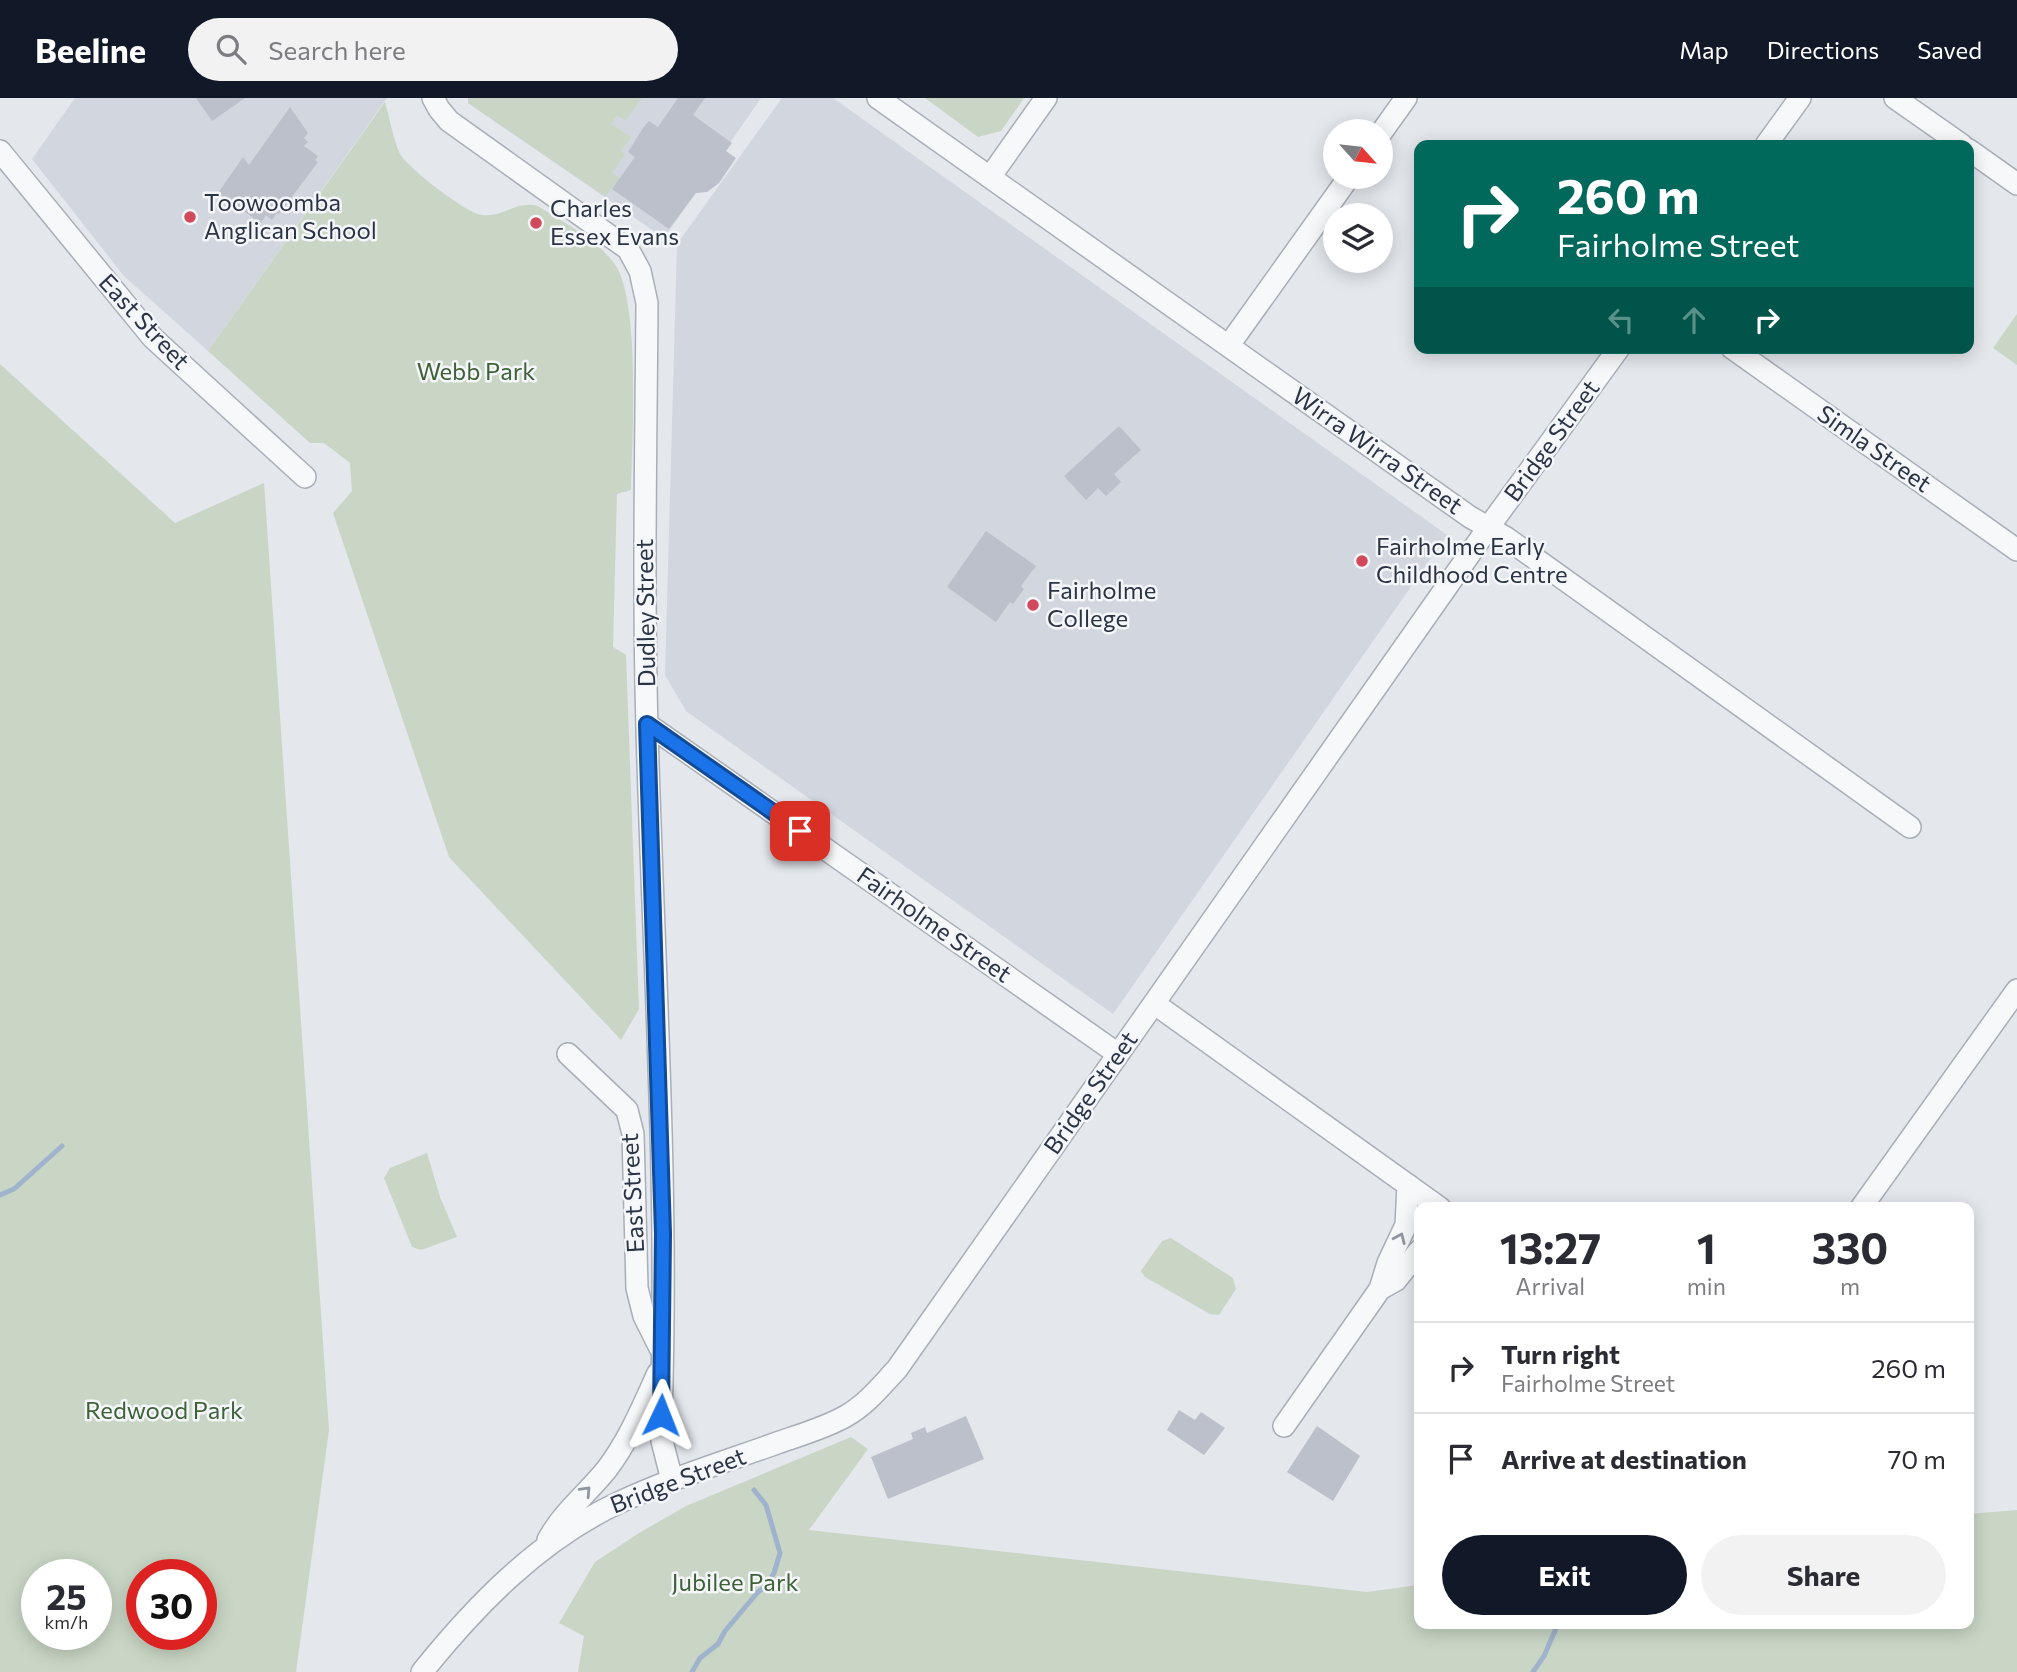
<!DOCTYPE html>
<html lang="en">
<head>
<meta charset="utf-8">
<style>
  :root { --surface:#fff; --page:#f2f2f3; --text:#2b2b33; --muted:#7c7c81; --line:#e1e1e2; --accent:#111827 }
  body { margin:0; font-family:Commissioner,sans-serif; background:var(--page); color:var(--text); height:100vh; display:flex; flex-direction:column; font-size:26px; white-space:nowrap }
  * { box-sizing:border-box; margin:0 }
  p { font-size:23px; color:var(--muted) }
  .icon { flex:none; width:38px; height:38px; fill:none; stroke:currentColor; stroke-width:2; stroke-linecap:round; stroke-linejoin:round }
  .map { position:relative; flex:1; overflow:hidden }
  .drawer { position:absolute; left:1414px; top:1104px; width:560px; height:427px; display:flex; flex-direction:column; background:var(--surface); border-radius:14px; box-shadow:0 4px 18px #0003 }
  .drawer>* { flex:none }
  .banner { position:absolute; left:1414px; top:42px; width:560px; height:214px; border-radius:14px; box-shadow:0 4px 18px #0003; background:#00695c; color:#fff; overflow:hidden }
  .needle { width:46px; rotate:117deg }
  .controls { position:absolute; left:1323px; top:21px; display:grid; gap:14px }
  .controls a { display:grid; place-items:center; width:70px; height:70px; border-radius:50%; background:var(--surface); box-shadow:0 4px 18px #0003; font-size:35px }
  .speed { position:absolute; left:21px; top:1461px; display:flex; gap:14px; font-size:35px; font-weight:700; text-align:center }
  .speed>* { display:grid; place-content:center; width:91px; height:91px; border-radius:50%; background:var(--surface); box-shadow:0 4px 18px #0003; line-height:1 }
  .speed small { font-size:18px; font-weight:400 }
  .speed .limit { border:10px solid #d22; background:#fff; color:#111 }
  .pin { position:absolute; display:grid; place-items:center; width:60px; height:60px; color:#fff; margin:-30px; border-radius:14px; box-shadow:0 4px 10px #0006 }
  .me { position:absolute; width:77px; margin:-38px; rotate:2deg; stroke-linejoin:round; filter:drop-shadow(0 0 5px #0008) }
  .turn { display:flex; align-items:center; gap:24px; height:147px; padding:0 28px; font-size:32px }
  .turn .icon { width:91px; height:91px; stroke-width:2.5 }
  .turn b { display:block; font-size:49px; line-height:60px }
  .lanes { display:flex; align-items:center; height:66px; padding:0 28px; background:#0003; justify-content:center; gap:35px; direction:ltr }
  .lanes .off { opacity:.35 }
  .eta { display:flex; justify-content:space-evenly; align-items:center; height:119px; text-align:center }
  .eta b { font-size:42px; font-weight:700; line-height:49px }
  .primary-button { display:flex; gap:14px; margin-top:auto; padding:14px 28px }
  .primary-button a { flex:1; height:80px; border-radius:42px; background:var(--accent); color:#fff; font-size:28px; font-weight:700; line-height:80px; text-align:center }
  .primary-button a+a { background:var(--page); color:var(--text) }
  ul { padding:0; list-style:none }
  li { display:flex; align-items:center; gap:21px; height:91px; padding:0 28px; border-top:2px solid var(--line) }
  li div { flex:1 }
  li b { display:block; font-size:26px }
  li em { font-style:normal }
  header { display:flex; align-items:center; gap:42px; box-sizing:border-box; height:98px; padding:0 35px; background:var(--accent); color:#fff }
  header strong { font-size:33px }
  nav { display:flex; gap:38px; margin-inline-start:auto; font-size:24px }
  .search { width:490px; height:63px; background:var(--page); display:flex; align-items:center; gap:18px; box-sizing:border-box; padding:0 24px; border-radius:38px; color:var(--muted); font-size:26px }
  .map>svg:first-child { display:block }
  .built { fill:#d2d6de }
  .green { fill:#c9d6c5; fill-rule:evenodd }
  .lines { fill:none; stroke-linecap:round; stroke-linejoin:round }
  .stream { stroke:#9fb4cc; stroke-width:5 }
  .building { fill:#bbc0ca }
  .minor-casing { stroke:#a9aeb7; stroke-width:24 }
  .minor { stroke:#f7f8fa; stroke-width:21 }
  .oneway { stroke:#9196a0 }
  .route-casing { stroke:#114b97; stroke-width:18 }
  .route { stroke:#1a73e8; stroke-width:12 }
  .poi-dot { fill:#d1495b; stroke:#f4f6f9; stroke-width:2.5 }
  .labels { text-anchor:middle; stroke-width:5; stroke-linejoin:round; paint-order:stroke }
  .poi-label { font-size:24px; fill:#2b3445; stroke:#f4f6f9; text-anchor:start }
  .street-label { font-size:24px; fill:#2b3445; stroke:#f4f6f9 }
  .park-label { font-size:24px; fill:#3f6138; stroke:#f4f6f9 }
</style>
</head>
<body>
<header>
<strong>Beeline</strong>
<div class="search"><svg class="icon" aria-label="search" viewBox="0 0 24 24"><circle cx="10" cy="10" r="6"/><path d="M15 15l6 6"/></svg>Search here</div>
<nav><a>Map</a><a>Directions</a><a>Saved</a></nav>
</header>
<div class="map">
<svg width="2017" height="1574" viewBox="0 0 2017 1574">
  <rect width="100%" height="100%" fill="#e4e7ec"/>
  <g class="built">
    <path d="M75 0H387L208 253 124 178 32 61Z"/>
    <path d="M468 0H761L664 140 468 5Z"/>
    <path d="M782 0H833L1447 437 1113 916 686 613 665 577 677 146Z"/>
  </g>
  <g class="green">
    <path d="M468 0H642L625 23 617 17 611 26 631 39 621 53 624 57 612 75 620 80 605 98 468 5Z"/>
    <path d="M925 0H1024L1001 33 978 39Z"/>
    <path d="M385 4C390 21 393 41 400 56 408 70 465 114 481 117 502 120 517 102 538 108 563 124 596 141 614 165 641 200 632 344 631 392L617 396 613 549 626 557 639 911 621 942 449 759 333 415 352 393 350 365 324 345H310L208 253Z"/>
    <path d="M2017 216V267L1993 250Z"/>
    <path d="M0 266 175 425 264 385 329 1332 296 1574H0ZM37 1477H96V1536H37ZM142 1477H201V1536H142Z"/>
    <path d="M427 1055 440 1099 457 1139 421 1152 412 1149 384 1080 390 1070Z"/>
    <path d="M1171 1140 1233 1180 1236 1191 1219 1217 1210 1216 1145 1179 1141 1173 1162 1143Z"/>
    <path d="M851 1339 868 1351 809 1432 1367 1494 1419 1487V1526H1969V1416L2017 1412V1574H578L584 1538 559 1525 595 1464 639 1435 686 1408Z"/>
  </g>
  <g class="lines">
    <g class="stream">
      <path d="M0 1097 14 1091 62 1048"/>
      <path d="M692 1574 700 1560 718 1546 725 1533 758 1494 766 1488 774 1475 780 1455 766 1407 754 1392"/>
      <path d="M1533 1574 1544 1558 1558 1526"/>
    </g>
  </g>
  <g class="building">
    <path d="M196 0H245L212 23Z"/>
    <path d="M678 0H705L693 17 732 45 726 53 736 60 719 85 707 94 696 95 669 131 612 91 635 59 628 54 643 30 649 23 658 29Z"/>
    <path d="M290 9 308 35 304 40 308 44 304 48 318 58 315 62 318 64 279 116 277 115 272 122 266 117 261 125 218 95 243 59 249 67Z"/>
    <path d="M1119 328 1141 352 1114 376 1121 384 1106 398 1098 390 1086 402 1064 378Z"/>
    <path d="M986 433 1036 468 1021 488 1024 491 1013 506 1010 504 996 524 947 489Z"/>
    <path d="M1179 1312 1195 1322 1201 1314 1225 1330 1204 1357 1167 1332Z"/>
    <path d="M966 1318 984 1361 888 1401 871 1359 913 1341 911 1335 925 1329 927 1335Z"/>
    <path d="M1317 1328 1360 1358 1333 1403 1287 1374Z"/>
  </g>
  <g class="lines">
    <g class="minor-casing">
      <g id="minor">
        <path d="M433 0 439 11 449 23 628 151 640 173 647 205C646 347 643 488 647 630 653 858 669 1088 661 1317L662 1343 672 1382"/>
        <path d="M878 0 1470 419 1505 439 1910 729"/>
        <path d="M1895 0 1962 47"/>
        <path d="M1381 35 1406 0"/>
        <path d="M1766 47 1800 0"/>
        <path d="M1969 52 2017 86"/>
        <path d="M0 53 153 240 305 379"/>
        <path d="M990 79 1046 0"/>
        <path d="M1229 247 1349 79"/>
        <path d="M1732 250 2017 452"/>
        <path d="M647 626 1118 956"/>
        <path d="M1155 906 1440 1110"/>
        <path d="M568 956 627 1012 633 1036 637 1190 644 1218 660 1250"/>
        <path d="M1861 1110 2017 892"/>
        <path d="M1380 1191 1396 1182 1419 1153"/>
        <path d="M1284 1328 1380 1191 1388 1165 1406 1127 1408 1087"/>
        <path d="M548 1442C563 1414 587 1396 607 1371 629 1342 643 1308 658 1275"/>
        <path d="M422 1574C476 1507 539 1442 618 1405 669 1381 724 1364 777 1345 800 1337 825 1330 846 1318 867 1306 881 1288 897 1271L1488 430 1619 250"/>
      </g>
    </g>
    <use href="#minor" class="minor"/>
  </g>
  <defs><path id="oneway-chevron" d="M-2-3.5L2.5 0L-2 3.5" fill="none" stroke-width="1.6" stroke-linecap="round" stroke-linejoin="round" transform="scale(1.75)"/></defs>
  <g class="oneway">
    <use href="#oneway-chevron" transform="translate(1400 1140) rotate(-66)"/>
    <use href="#oneway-chevron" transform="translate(586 1393) rotate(-47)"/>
  </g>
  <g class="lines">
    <g class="route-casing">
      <path id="route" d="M661 1317 663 1136 647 626 800 733"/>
    </g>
    <use href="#route" class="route"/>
  </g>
  <g class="poi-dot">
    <circle cx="190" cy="119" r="7"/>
    <circle cx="536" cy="125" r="7"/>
    <circle cx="1362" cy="463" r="7"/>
    <circle cx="1033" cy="507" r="7"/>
  </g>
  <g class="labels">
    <g class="poi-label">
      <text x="204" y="113">Toowoomba<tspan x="204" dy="28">Anglican School</tspan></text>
      <text x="550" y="119">Charles<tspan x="550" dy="28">Essex Evans</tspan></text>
      <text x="1376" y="457">Fairholme Early<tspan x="1376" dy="28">Childhood Centre</tspan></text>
      <text x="1047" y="501">Fairholme<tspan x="1047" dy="28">College</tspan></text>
    </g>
    <g class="street-label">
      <text transform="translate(144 224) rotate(47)" y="8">East Street</text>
      <text transform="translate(1552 343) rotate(-54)" y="8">Bridge Street</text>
      <text transform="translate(1874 351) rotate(35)" y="8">Simla Street</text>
      <text transform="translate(1377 353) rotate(35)" y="8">Wirra Wirra Street</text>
      <text transform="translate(646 515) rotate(-91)" y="8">Dudley Street</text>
      <text transform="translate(934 827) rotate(35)" y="8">Fairholme Street</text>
      <text transform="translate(1091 995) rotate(-55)" y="8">Bridge Street</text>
      <text transform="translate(633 1095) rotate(-93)" y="8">East Street</text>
      <text transform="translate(678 1383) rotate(-21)" y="8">Bridge Street</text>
    </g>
    <g class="park-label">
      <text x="476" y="282">Webb Park</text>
      <text x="164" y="1321">Redwood Park</text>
      <text x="735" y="1493">Jubilee Park</text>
    </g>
  </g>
</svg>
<div class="controls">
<a><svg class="needle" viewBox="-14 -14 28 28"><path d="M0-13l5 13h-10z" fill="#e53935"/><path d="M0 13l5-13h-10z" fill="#7c7c81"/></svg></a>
<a><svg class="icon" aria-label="layers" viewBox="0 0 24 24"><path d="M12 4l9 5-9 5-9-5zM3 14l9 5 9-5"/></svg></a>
</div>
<div class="speed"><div>25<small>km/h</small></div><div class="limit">30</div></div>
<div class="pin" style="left:800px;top:733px;background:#d93025"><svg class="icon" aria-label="arrive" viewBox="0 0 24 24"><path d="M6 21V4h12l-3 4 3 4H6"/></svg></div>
<svg class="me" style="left:661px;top:1317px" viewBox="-20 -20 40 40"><path d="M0-17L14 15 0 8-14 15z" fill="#1a73e8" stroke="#fff" stroke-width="4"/></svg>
<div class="banner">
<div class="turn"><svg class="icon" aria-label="right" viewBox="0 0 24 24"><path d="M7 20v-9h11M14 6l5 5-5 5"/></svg><div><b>260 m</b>Fairholme Street</div></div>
<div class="lanes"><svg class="icon off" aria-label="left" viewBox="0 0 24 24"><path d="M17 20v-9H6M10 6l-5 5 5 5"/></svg><svg class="icon off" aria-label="ahead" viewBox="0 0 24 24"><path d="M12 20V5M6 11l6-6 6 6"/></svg><svg class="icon" aria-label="right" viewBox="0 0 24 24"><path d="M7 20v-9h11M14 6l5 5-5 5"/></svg></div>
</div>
<section class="drawer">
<div class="eta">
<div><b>13:27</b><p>Arrival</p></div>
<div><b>1</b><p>min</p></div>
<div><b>330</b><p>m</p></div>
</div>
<ul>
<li><svg class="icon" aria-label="right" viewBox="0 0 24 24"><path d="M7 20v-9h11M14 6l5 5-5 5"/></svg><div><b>Turn right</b><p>Fairholme Street</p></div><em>260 m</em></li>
<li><svg class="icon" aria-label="arrive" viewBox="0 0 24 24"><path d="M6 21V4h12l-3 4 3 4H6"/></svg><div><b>Arrive at destination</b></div><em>70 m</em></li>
</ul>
<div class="primary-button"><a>Exit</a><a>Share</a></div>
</section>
</div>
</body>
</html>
